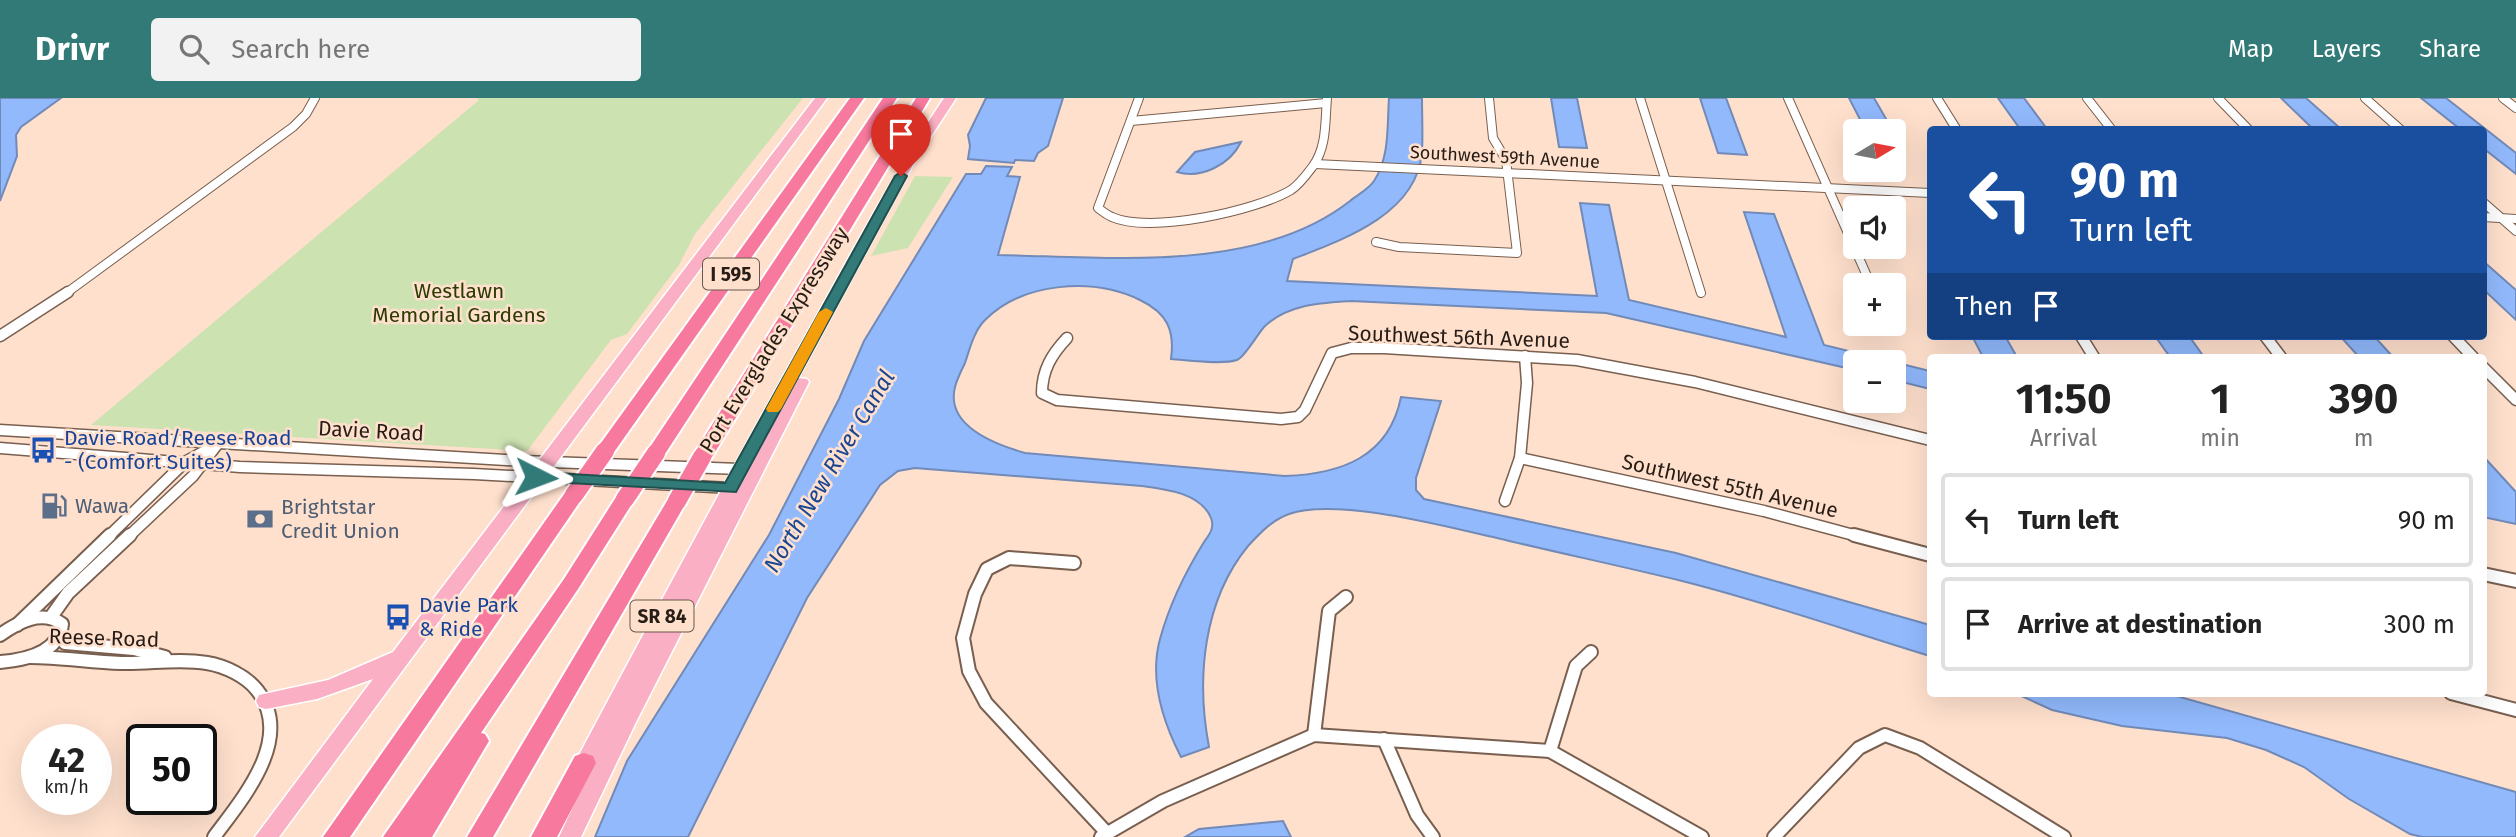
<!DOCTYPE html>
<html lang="en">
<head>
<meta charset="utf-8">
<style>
  :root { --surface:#fff; --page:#f2f2f2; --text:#222; --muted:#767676; --line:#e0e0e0; --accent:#317a77 }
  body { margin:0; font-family:"Fira Sans",sans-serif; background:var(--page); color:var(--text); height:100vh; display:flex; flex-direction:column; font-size:26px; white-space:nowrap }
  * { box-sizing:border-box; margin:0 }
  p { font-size:23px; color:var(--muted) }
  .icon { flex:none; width:38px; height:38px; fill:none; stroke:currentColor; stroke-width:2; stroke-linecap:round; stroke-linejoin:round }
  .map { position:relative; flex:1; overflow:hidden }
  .side { position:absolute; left:1927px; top:256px; width:560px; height:343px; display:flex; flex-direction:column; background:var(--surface); border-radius:7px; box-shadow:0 7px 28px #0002 }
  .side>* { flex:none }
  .guide { position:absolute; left:1927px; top:28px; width:560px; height:214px; border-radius:7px; box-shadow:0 7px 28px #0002; background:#1a4fa0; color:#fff; overflow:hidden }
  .needle { width:46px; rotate:80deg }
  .fabs { position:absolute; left:1843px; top:21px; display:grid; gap:14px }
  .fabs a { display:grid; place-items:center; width:63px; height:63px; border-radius:7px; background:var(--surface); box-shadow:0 7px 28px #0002; font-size:35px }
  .speed { position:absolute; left:21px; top:626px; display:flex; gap:14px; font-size:35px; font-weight:700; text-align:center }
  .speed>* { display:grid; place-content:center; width:91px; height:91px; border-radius:50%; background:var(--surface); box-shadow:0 7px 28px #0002; line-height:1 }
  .speed small { font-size:18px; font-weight:400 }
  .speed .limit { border:4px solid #111; border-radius:10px; background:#fff; color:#111 }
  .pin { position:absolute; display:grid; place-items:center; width:60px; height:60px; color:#fff; margin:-72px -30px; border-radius:50% 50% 50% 0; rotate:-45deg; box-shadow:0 0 7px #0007 }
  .pin .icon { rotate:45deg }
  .me { position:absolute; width:77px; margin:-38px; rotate:93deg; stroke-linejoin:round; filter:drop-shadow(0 0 5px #0008) }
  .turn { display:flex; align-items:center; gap:24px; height:147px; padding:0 28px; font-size:32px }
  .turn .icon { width:91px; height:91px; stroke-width:2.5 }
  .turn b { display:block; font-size:49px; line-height:60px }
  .then { display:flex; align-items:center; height:66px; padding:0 28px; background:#0003; gap:14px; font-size:26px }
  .eta { display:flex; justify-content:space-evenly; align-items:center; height:119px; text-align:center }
  .eta b { font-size:42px; font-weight:700; line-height:49px }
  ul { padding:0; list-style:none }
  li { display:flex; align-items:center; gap:21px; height:94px; margin:0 14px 10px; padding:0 14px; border:4px solid var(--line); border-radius:7px }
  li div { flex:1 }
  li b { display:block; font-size:26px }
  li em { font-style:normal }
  header { display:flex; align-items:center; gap:42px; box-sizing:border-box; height:98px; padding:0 35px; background:var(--accent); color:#fff }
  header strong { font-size:33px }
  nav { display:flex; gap:38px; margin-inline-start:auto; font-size:24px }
  .search { width:490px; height:63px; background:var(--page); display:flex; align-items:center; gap:18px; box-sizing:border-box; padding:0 24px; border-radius:7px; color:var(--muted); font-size:26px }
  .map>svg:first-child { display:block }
  .green { fill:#cde2b1 }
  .water { fill:#91b9fc; stroke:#728ab7; stroke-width:2 }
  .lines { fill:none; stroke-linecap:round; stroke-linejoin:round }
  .minor-far2-casing { stroke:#795f4f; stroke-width:10 }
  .minor-far1-casing { stroke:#795f4f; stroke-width:13 }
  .minor-casing { stroke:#795f4f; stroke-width:16 }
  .secondary-casing { stroke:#795f4f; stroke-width:3 }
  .primary-casing { stroke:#fff; stroke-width:3 }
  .motorway-casing { stroke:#fff; stroke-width:4 }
  .minor-far2 { stroke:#fff; stroke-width:8 }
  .minor-far1 { stroke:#fff; stroke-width:10 }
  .minor { stroke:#fff; stroke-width:12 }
  .secondary { fill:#fff; fill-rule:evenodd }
  .primary { fill:#faafc4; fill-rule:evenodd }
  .motorway { fill:#f7799d; fill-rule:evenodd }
  .motorway-bridge-casing { stroke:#fff; stroke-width:22; stroke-linecap:butt }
  .motorway-bridge { stroke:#f7799d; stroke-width:18 }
  .route { fill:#317a77; stroke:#204f4d; stroke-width:2 }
  .slow { fill:#f59e0b }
  .labels { text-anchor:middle; stroke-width:5; stroke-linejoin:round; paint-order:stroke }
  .far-street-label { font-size:18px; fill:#281d16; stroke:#ffe0cd }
  .shield { fill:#ffe0cd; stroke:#68584d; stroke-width:2 }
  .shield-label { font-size:19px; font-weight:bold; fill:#281d16 }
  .park-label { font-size:21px; fill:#2b3d03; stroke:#ffe0cd }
  .street-label { font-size:21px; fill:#281d16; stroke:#ffe0cd }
  .transit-label { font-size:21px; fill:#164399; stroke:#ffe0cd; text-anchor:start }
  .service-label { font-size:21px; fill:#4e5e75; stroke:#ffe0cd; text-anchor:start }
  .water-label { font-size:23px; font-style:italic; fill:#194693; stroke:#ffe0cd }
</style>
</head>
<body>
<header>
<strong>Drivr</strong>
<div class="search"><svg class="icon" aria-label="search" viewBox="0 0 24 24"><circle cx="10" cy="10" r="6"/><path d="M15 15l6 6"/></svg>Search here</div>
<nav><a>Map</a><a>Layers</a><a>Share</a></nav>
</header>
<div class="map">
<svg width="2516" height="739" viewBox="0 0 2516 739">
  <rect width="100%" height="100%" fill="#ffe0cd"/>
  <g class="green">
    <path d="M476 0H803L695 136 679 167 627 236 611 242 527 353 91 327 479 2Z"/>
    <path d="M915 78 953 79 908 150 871 158Z"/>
  </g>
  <g class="water">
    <path d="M0 0H61L21 29 16 37 17 58 0 103Z"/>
    <path d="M986 0H1063L1048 48 1038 55 1034 63 1015 62 1014 65 968 61 970 48 968 37Z"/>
    <path d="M1389 0H1422C1422 18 1423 37 1422 55 1416 117 1342 142 1293 161L1287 183 1597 198 1580 105 1609 107 1629 202 1786 239 1744 114 1774 116 1824 247 1930 273V291L1894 282V264H1855V272L1606 215 1351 203C1321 205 1287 206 1264 229 1257 237 1244 260 1237 262 1222 267 1188 262 1171 261 1175 232 1167 215 1140 202 1093 179 1023 184 985 222 974 233 970 250 965 265 961 273 957 281 955 289 945 329 997 347 1025 355L1285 378C1341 376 1389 359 1401 299L1441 303 1416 380V392L1424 401 1676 455 1930 527V558C1848 533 1766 504 1682 483 1621 468 1559 455 1497 440 1447 429 1337 399 1289 416 1272 422 1260 435 1248 448 1203 503 1196 581 1209 649L1181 659C1163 624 1149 581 1160 541 1169 508 1186 473 1204 444 1209 437 1215 430 1211 420 1201 395 1165 391 1142 388L915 370 898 373 880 387 807 500 688 739H595L627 663 769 437 839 301 864 243 966 76H981L986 68 1012 69 1007 78 1020 79 998 157C1109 159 1257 176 1350 103 1357 97 1369 91 1374 83 1390 59 1387 27 1389 0Z"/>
    <path d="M1551 0H1577L1587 50 1559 49Z"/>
    <path d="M1700 0H1726L1747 57 1718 55Z"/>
    <path d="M1849 0H1874L1893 33H1866Z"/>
    <path d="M1998 0H2024L2047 31H2020Z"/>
    <path d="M2281 0H2306L2341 31H2313Z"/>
    <path d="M2421 0H2446L2516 55V76L2483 50V32L2460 31Z"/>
    <path d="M1241 44C1230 67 1201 81 1177 74L1195 54Z"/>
    <path d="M2483 163 2516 192V222L2483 191Z"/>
    <path d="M1972 238H2005L2017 259H1983Z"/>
    <path d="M2155 238H2189L2204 259H2170Z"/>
    <path d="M2340 238H2374L2393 259H2359Z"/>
    <path d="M2483 358 2516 394V426L2483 419Z"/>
    <path d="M2015 595H2166L2516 694V739H2422L2410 736 2349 701 2304 669 2266 652 2227 640 2122 628 2052 612Z"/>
    <path d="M1283 723 1291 739H1185L1199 731Z"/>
  </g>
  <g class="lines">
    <g class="minor-far2-casing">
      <g id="minor-far2">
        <path d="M1139 0 1098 110C1102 113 1107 117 1112 119 1149 136 1256 113 1291 92 1300 86 1307 76 1313 68 1327 49 1325 23 1327 0"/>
        <path d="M1640 0 1701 195"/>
        <path d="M1788 0 1871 187"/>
        <path d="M1937 0 1957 32"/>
        <path d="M2087 0 2112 32"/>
        <path d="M2218 0 2249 32"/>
        <path d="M2365 0 2401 32"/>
        <path d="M2503 0 2516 10"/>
        <path d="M1131 23 1326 5"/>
        <path d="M1315 66 1930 95"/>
        <path d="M2483 104 2516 133"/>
        <path d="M2483 119 2516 121"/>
        <path d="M1376 144 1399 149 1517 155 1506 62 1493 40 1489 0"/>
        <path d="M65 196 293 29 306 16 315 0"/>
      </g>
    </g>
    <g class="minor-far1-casing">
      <g id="minor-far1">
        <path d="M0 238 68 194"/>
        <path d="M2081 238 2094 259"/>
        <path d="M2265 238 2281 259"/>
        <path d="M2453 238 2473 259"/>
        <path d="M1067 240C1052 256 1042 272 1042 295L1057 302 1281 321 1298 319 1305 312 1332 255 1351 250H1384L1577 262 1695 284 1930 342"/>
        <path d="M2483 269 2516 302"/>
        <path d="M1520 360 1764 413 1861 439"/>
        <path d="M1505 403 1520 360 1527 285 1525 258"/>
        <path d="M108 439 185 364 218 346"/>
        <path d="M128 439 193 378 216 348"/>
      </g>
    </g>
    <g class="minor-casing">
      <g id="minor">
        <path d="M1854 437 1930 457"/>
        <path d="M1074 465 1009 460 987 471 975 496 963 540 969 573 986 605 1106 734"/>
        <path d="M2483 476 2516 483"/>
        <path d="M51 519 68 495 130 437"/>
        <path d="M17 527 110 437"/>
        <path d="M0 537C18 524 42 511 62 526 59 555 25 562 0 564"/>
        <path d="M59 538 65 545 134 551 165 559"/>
        <path d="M30 559C60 559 90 564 121 565 149 566 178 560 207 565 225 568 246 578 257 592 295 640 243 700 214 739"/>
        <path d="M2451 595 2516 612"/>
        <path d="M1314 637 1329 513 1346 499"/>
        <path d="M1384 641 1417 717 1433 739"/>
        <path d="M1550 653 1576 568 1591 554"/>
        <path d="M1101 739 1163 703 1314 637 1550 653 1702 739"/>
        <path d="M1774 739 1859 650 1885 637 1920 650 2064 739"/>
      </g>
    </g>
    <g class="secondary-casing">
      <g id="secondary">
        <path d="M0 327 523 358 740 366 748 371 740 376 523 368 0 337Z"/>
        <path d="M0 345 240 364 474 371 730 385 738 390 730 395 474 381 240 374 0 355Z"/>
      </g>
    </g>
    <g class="primary-casing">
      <g id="primary">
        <path d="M815 0H827L279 739H255L373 581 317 601 266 611 259 609 256 603 259 597 328 582 393 554Z"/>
        <path d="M944 0H956L915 63 798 280 807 281 809 284 636 624 581 739H559L584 685 571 684 568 678 571 672C646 531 721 391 798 252 845 167 890 81 944 0Z"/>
      </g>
    </g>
    <g class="motorway-casing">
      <g id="motorway">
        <path d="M850 0H864L612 357H598L596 353 598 349Z"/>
        <path d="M883 0H897L663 359H649L646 355Z"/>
        <path d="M916 0H930L712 359 709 363H695L692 359Z"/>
        <path d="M574 391 581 392 584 397 581 402 350 739H323L567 392Z"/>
        <path d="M625 394 632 396 635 401 578 491 481 635 485 636 489 643 432 739H383L564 481 618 396Z"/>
        <path d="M677 396 684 398 687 403 493 739H467L667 403 670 398Z"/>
        <path d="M584 655 593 658 596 665 557 739H531L575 658Z"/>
      </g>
    </g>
    <use href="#minor-far2" class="minor-far2"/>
    <use href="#minor-far1" class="minor-far1"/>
    <use href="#minor" class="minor"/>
    <use href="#secondary" class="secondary"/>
    <use href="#primary" class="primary"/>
    <use href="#motorway" class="motorway"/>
    <g class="motorway-bridge-casing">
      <g id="motorway-bridge">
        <path d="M574 397 605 353"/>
        <path d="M625 401 656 355"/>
        <path d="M677 403 702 359"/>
      </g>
    </g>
    <use href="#motorway-bridge" class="motorway-bridge"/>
  </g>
  <path class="route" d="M901 74 907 78 736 394 531 383 528 379 531 376 536 374 725 385 895 78Z"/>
  <path class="slow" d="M826 210 833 214 781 311 778 314H768L766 311 819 214Z"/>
  <defs>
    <g id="bus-bare" transform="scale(2.1)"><path d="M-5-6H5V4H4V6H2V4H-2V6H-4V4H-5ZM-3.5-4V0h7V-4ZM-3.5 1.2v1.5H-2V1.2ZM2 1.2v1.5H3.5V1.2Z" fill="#1a4fb4" stroke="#ffe0cd" stroke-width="2.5" paint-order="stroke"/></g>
    <g id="fuel-bare" transform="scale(2.1)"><path d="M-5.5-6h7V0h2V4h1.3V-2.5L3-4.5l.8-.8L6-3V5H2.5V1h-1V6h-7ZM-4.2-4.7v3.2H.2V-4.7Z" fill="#5c6f8a" stroke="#ffe0cd" stroke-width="2.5" paint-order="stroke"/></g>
    <g id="bank-bare" transform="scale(2.1)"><path d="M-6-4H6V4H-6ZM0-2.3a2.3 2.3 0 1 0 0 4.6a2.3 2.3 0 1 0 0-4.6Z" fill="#5c6f8a" stroke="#ffe0cd" stroke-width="2.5" paint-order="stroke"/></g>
  </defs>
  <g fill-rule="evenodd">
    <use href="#bus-bare" x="43" y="352"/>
    <use href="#fuel-bare" x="54" y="408"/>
    <use href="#bank-bare" x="260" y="421"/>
    <use href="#bus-bare" x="398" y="519"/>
  </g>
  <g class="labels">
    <g class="far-street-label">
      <text transform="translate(1505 59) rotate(3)" y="6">Southwest 59th Avenue</text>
    </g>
    <g class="shield">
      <rect x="703" y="160.5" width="56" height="31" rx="5"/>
      <rect x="630.5" y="502.5" width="63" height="31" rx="5"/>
    </g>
    <g class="shield-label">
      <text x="731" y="183">I 595</text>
      <text x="662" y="525">SR 84</text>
    </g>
    <g class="park-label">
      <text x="459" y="200">Westlawn<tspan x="459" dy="24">Memorial Gardens</tspan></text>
    </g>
    <g class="street-label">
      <text transform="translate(1459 239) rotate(2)" y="7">Southwest 56th Avenue</text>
      <text transform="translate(774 242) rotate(-58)" y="7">Port Everglades Expressway</text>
      <text transform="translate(371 333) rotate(3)" y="7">Davie Road</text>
      <text transform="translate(1730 388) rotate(13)" y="7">Southwest 55th Avenue</text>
      <text transform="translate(104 540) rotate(2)" y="7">Reese Road</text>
    </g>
    <g class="transit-label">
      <text x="64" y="347">Davie Road/Reese Road<tspan x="64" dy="24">- (Comfort Suites)</tspan></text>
      <text x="419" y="514">Davie Park<tspan x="419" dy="24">&amp; Ride</tspan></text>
    </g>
    <g class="service-label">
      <text x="75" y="415">Wawa</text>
      <text x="281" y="416">Brightstar<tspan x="281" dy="24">Credit Union</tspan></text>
    </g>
    <g class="water-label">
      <text transform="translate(829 373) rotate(-59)" y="8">North New River Canal</text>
    </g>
  </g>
</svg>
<div class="fabs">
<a><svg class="needle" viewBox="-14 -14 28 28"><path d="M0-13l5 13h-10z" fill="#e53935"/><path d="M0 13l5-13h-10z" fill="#767676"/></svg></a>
<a><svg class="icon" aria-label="sound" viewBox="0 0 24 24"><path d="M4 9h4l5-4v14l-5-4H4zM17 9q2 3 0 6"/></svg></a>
<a>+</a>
<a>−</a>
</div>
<div class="speed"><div>42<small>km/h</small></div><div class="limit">50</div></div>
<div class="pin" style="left:901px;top:78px;background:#d93025"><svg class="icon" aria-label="arrive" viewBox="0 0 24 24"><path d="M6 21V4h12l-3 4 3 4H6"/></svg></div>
<svg class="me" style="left:536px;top:379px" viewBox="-20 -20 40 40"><path d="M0-17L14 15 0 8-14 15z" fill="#317a77" stroke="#fff" stroke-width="4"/></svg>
<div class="guide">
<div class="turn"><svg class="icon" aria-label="left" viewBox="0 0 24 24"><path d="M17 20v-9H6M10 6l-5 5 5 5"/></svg><div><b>90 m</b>Turn left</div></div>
<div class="then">Then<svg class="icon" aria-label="arrive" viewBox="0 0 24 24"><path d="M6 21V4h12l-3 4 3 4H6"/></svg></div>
</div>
<section class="side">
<div class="eta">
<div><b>11:50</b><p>Arrival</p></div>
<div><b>1</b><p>min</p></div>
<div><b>390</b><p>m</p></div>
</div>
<ul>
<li><svg class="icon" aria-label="left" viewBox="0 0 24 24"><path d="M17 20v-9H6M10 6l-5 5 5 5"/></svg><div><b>Turn left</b></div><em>90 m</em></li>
<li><svg class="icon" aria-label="arrive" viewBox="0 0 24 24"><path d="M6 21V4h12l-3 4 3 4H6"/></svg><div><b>Arrive at destination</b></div><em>300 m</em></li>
</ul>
</section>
</div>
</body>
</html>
